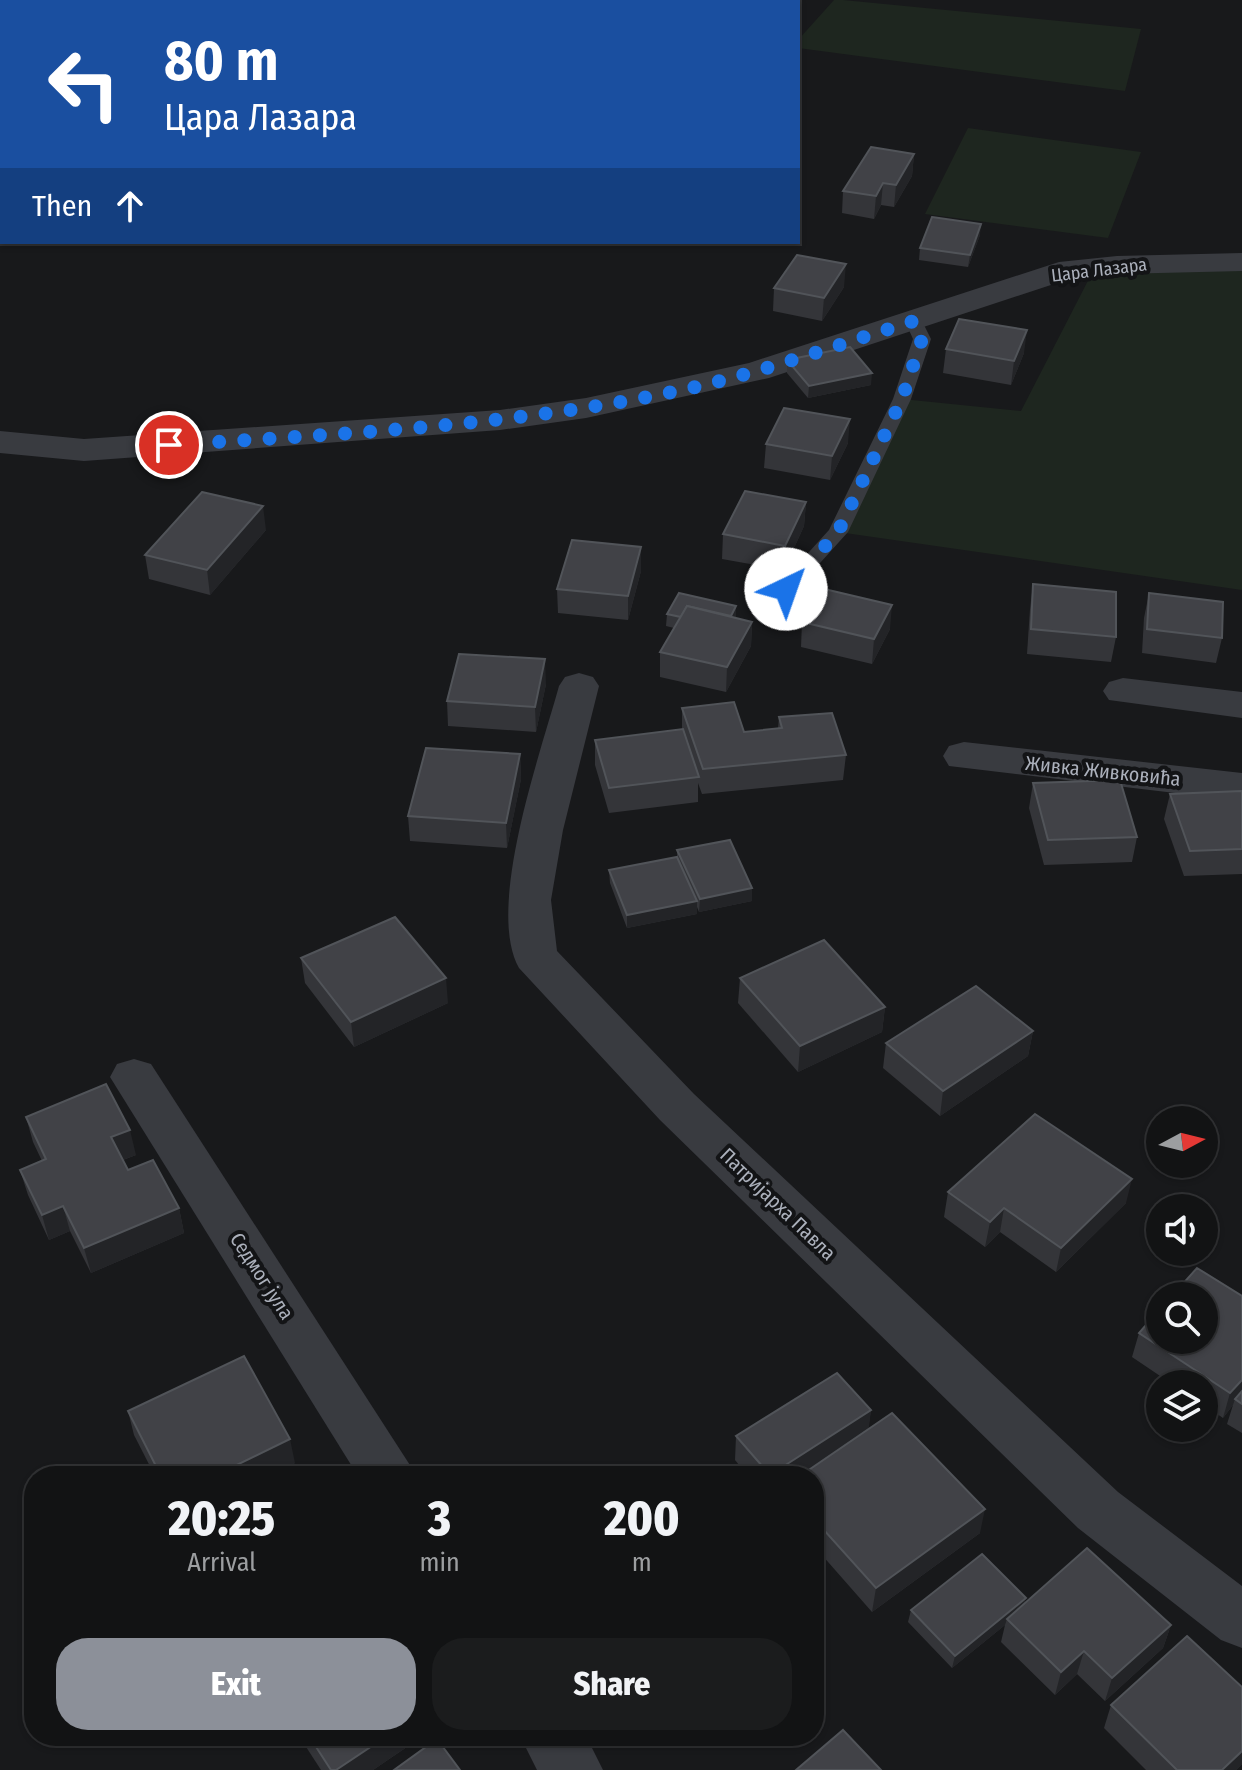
<!DOCTYPE html>
<html lang="en">
<head>
<meta charset="utf-8">
<style>
  :root { --surface:#121314; --page:#1b1c1d; --text:#f1f3f6; --muted:#9c9ea0; --line:#313234; --accent:#8c9099 }
  body { margin:0; font-family:"Fira Sans Condensed",sans-serif; background:var(--page); color:var(--text); height:100vh; display:flex; flex-direction:column; font-size:30px; white-space:nowrap }
  * { box-sizing:border-box; margin:0 }
  p { font-size:26px; color:var(--muted) }
  .icon { flex:none; width:44px; height:44px; fill:none; stroke:currentColor; stroke-width:2; stroke-linecap:round; stroke-linejoin:round }
  .map { position:relative; flex:1; overflow:hidden }
  .details { position:absolute; left:24px; top:1466px; width:800px; height:280px; display:flex; flex-direction:column; background:var(--surface); border-radius:32px; box-shadow:0 2px 6px #0004,0 0 0 2px var(--line) }
  .details>* { flex:none }
  .banner { position:absolute; left:0px; top:0px; width:800px; height:244px; box-shadow:0 2px 6px #0004,0 0 0 2px var(--line); background:#1a4fa0; color:#fff; overflow:hidden }
  .needle { width:52px; rotate:83deg }
  .tools { position:absolute; left:1146px; top:1106px; display:grid; gap:16px }
  .tools a { display:grid; place-items:center; width:72px; height:72px; border-radius:50%; background:var(--surface); box-shadow:0 2px 6px #0004,0 0 0 2px var(--line); font-size:40px }
  .pin { position:absolute; display:grid; place-items:center; width:68px; height:68px; color:#fff; margin:-34px; border:4px solid #fff; border-radius:50%; box-shadow:0 2px 8px #0007 }
  .me { position:absolute; width:88px; margin:-44px; rotate:42deg; stroke-linejoin:round; filter:drop-shadow(0 0 6px #0008) }
  .turn { display:flex; align-items:center; gap:28px; height:168px; padding:0 32px; font-size:36px }
  .turn .icon { width:104px; height:104px; stroke-width:2.5 }
  .turn b { display:block; font-size:56px; line-height:68px }
  .then { display:flex; align-items:center; height:76px; padding:0 32px; background:#0003; gap:16px; font-size:30px }
  .eta { display:flex; justify-content:space-evenly; align-items:center; height:136px; text-align:center }
  .eta b { font-size:48px; font-weight:800; line-height:56px }
  .button { display:flex; gap:16px; margin-top:auto; padding:16px 32px }
  .button a { flex:1; height:92px; border-radius:32px; background:var(--accent); color:#fff; font-size:32px; font-weight:800; line-height:92px; text-align:center }
  .button a+a { background:var(--page); color:var(--text) }
  .map>svg:first-child { display:block }
  .green { fill:#1e261f }
  .lines { fill:none; stroke-linecap:round; stroke-linejoin:round }
  .service { fill:#393b40; fill-rule:evenodd }
  .minor { fill:#393b40; fill-rule:evenodd }
  .wall { fill:#343539 }
  .shaded-wall { fill:#232427 }
  .building { fill:#414247; stroke:#515459; stroke-width:2 }
  .route { stroke:#1a73e8; stroke-width:14; stroke-dasharray:0 25.2 }
  .labels { text-anchor:middle; stroke-width:8; stroke-linejoin:round; paint-order:stroke }
  .far-street-label { font-size:18px; fill:#abb0bb; stroke:#131416 }
  .street-label { font-size:20px; fill:#abb0bb; stroke:#131416 }
</style>
</head>
<body>
<div class="map">
<svg width="1242" height="1770" viewBox="0 0 1242 1770">
  <rect width="100%" height="100%" fill="#18191b"/>
  <g class="green">
    <path d="M834 0H843L1141 29 1125 91 798 48V40Z"/>
    <path d="M968 128 1141 152 1108 238 925 214Z"/>
    <path d="M1242 263V590L838 532 902 399 1021 411 1095 267Z"/>
  </g>
  <g class="lines">
    <path class="service" d="M914 316 920 317 931 339 911 399 848 532 793 593H779L776 589 779 585 829 530 893 399 913 339 905 321Z"/>
    <g class="minor">
      <path d="M1242 253V271L1117 274 1063 281 769 378 586 418 500 430 84 461 0 453V431L84 439 500 410 586 398 749 363 1059 262 1117 256Z"/>
      <path d="M579 673 593 677 599 686 563 830 551 900 557 951 694 1094 1118 1492 1242 1586V1648L1221 1640 1078 1528 660 1120 519 968C485 908 541 752 559 686L565 677Z"/>
      <path d="M1123 678 1242 692V718L1109 700 1103 691 1109 682Z"/>
      <path d="M964 742 1242 773V801L949 766 943 756 949 746Z"/>
      <path d="M134 1059 151 1064 417 1476H358L110 1077 117 1064Z"/>
      <path d="M520 1736H586L603 1770H537Z"/>
    </g>
  </g>
  <g class="wall">
    <path d="M914 154 912 176 894 207 881 205 874 219 842 213 843 191Z"/>
    <path d="M980 235 968 267 919 260 920 248Z"/>
    <path d="M844 287 822 321 773 311 774 288Z"/>
    <path d="M946 349 1024 353 1011 385 943 373Z"/>
    <path d="M787 360 871 385 808 398 787 373Z"/>
    <path d="M848 443 830 480 764 468 766 444Z"/>
    <path d="M806 502 804 526 784 570 722 559 723 534Z"/>
    <path d="M266 530 210 595 149 579 145 555Z"/>
    <path d="M641 571 628 620 558 613 557 589Z"/>
    <path d="M1033 584 1116 637 1111 662 1027 654 1030 609Z"/>
    <path d="M1149 593 1222 638 1216 663 1142 653 1144 618Z"/>
    <path d="M736 606V618L752 622 751 646 726 692 660 677V652L674 628 666 626 667 614Z"/>
    <path d="M802 622 890 629 872 664 801 647Z"/>
    <path d="M546 684 536 732 448 726 447 701Z"/>
    <path d="M682 708 744 732 778 728 779 717 846 755 843 780 702 794 698 783V802L609 813 595 765V740L682 729Z"/>
    <path d="M520 754 521 779 507 848 410 841 408 816Z"/>
    <path d="M1033 783 1137 837 1132 862 1044 865 1029 808Z"/>
    <path d="M1242 791V874L1184 876 1164 819 1170 794Z"/>
    <path d="M677 850 752 901 699 912 697 907V914L627 928 610 883 609 870 677 857Z"/>
    <path d="M301 958 448 1003 354 1047 305 983Z"/>
    <path d="M740 978 885 1007 882 1032 798 1072 738 1003Z"/>
    <path d="M1033 1031 1028 1056 940 1116 883 1068 886 1043Z"/>
    <path d="M26 1117 136 1155 123 1160 128 1170 179 1208 184 1233 91 1273 70 1231 49 1240 28 1195 20 1170 42 1161 33 1142Z"/>
    <path d="M948 1192 1126 1203 1056 1272 1000 1232 985 1247 944 1217Z"/>
    <path d="M1242 1296V1433L1227 1424 1233 1405 1223 1418 1204 1405V1384H1172L1132 1357 1139 1333Z"/>
    <path d="M871 1410 868 1429 980 1533 872 1612 814 1546V1476H748L735 1460 736 1436Z"/>
    <path d="M128 1411 295 1463 268 1476H155L134 1435Z"/>
    <path d="M1025 1603 1171 1625 1163 1648 1105 1701 1077 1674 1055 1695 1001 1642 1005 1625 952 1668 908 1622 911 1610Z"/>
    <path d="M1242 1687V1764L1236 1770H1146L1104 1728 1111 1705Z"/>
    <path d="M299 1736H423L373 1770H321Z"/>
  </g>
  <g class="shaded-wall">
    <path d="M914 154 912 176 894 207 896 185Z"/>
    <path d="M883 183 881 205 874 219 876 196Z"/>
    <path d="M981 224 980 235 968 267 970 255Z"/>
    <path d="M846 264 844 287 822 321 824 298Z"/>
    <path d="M1027 330 1024 353 1011 385 1014 361Z"/>
    <path d="M872 373 871 385 808 398 809 386Z"/>
    <path d="M850 419 848 443 830 480 832 456Z"/>
    <path d="M806 502 804 526 784 570 785 546Z"/>
    <path d="M263 506 266 530 210 595 207 570Z"/>
    <path d="M641 547V571L628 620V596Z"/>
    <path d="M892 605 890 629 872 664 874 639Z"/>
    <path d="M736 606V619L725 627Z"/>
    <path d="M752 622 751 646 726 692 727 667Z"/>
    <path d="M545 659 546 684 536 732 535 707Z"/>
    <path d="M520 754 521 779 507 848 506 823Z"/>
    <path d="M752 888V901L699 912 700 899Z"/>
    <path d="M697 901V914L627 928V915Z"/>
    <path d="M446 978 448 1003 354 1047 351 1022Z"/>
    <path d="M885 1007 882 1032 798 1072 800 1046Z"/>
    <path d="M1033 1031 1028 1056 940 1116 943 1091Z"/>
    <path d="M130 1130 136 1155 117 1162 111 1137Z"/>
    <path d="M1132 1179 1126 1203 1056 1272 1061 1248Z"/>
    <path d="M63 1206 70 1231 49 1240 42 1215Z"/>
    <path d="M179 1208 184 1233 91 1273 84 1248Z"/>
    <path d="M1004 1208 1000 1232 985 1247 990 1222Z"/>
    <path d="M1242 1380V1394L1235 1399 1233 1405 1223 1418 1230 1393Z"/>
    <path d="M871 1410 868 1435 803 1476H769Z"/>
    <path d="M290 1439 295 1463 268 1476H214Z"/>
    <path d="M985 1509 980 1533 872 1612 876 1588Z"/>
    <path d="M1026 1598 1023 1610 1007 1619 1005 1625 952 1668 955 1656Z"/>
    <path d="M1171 1625 1163 1648 1105 1701 1112 1678Z"/>
    <path d="M1084 1651 1077 1674 1055 1695 1061 1672Z"/>
    <path d="M387 1736H423L373 1770H336Z"/>
    <path d="M1242 1751V1764L1236 1770H1222Z"/>
  </g>
  <g class="building">
    <path d="M871 147 914 154 896 185 883 183 876 196 843 191Z"/>
    <path d="M932 217 981 224 970 255 920 248Z"/>
    <path d="M797 255 846 264 824 298 774 288Z"/>
    <path d="M959 319 1027 330 1014 361 946 349Z"/>
    <path d="M850 347 872 373 809 386 787 360Z"/>
    <path d="M784 408 850 419 832 456 766 444Z"/>
    <path d="M745 491 806 502 785 546 723 534Z"/>
    <path d="M202 492 263 506 207 570 145 555Z"/>
    <path d="M572 540 641 547 628 596 557 589Z"/>
    <path d="M1033 584 1116 592V637L1031 629Z"/>
    <path d="M820 588 892 605 874 639 802 622Z"/>
    <path d="M679 593 736 606 731 616 687 606 681 617 667 614Z"/>
    <path d="M1149 593 1223 602 1222 638 1147 629Z"/>
    <path d="M687 606 752 622 727 667 660 652Z"/>
    <path d="M459 654 545 659 535 707 447 701Z"/>
    <path d="M734 702 744 732 782 728 779 717 832 713 846 755 703 769 682 708Z"/>
    <path d="M683 729 699 777 609 788 595 740Z"/>
    <path d="M426 748 520 754 506 823 408 816Z"/>
    <path d="M1120 780 1137 837 1048 840 1033 783Z"/>
    <path d="M1242 791V849L1190 851 1170 794Z"/>
    <path d="M730 840 752 888 700 899 677 850Z"/>
    <path d="M677 857 697 901 627 915 609 870Z"/>
    <path d="M395 917 446 978 351 1022 301 958Z"/>
    <path d="M824 940 885 1007 800 1046 740 978Z"/>
    <path d="M976 986 1033 1031 943 1091 886 1043Z"/>
    <path d="M106 1084 130 1130 111 1137 128 1170 153 1160 179 1208 84 1248 63 1206 42 1215 20 1170 46 1159 26 1117Z"/>
    <path d="M1035 1114 1132 1179 1061 1248 1004 1208 990 1222 948 1192Z"/>
    <path d="M1197 1268 1242 1296V1380L1230 1393 1139 1333 1160 1309V1340H1204V1296H1172Z"/>
    <path d="M244 1356 290 1439 214 1476H161L128 1411Z"/>
    <path d="M837 1373 871 1410 770 1475 736 1436Z"/>
    <path d="M1242 1391V1404L1235 1399Z"/>
    <path d="M892 1413 985 1509 876 1588 814 1519V1476H800Z"/>
    <path d="M1087 1548 1171 1625 1112 1678 1084 1651 1061 1672 1007 1619Z"/>
    <path d="M982 1554 1026 1598 955 1656 911 1610Z"/>
    <path d="M1187 1636 1242 1687V1751L1222 1770H1177L1111 1705Z"/>
    <path d="M843 1730 881 1770H796Z"/>
    <path d="M309 1736H387L336 1770H331Z"/>
    <path d="M437 1739 460 1770H394Z"/>
  </g>
  <g class="lines">
    <path class="route" d="M169 445C340 434 514 426 682 390 761 373 837 345 914 321L922 339 902 399 838 532 786 589"/>
  </g>
  <g class="labels">
    <g class="far-street-label">
      <text transform="translate(1099 270) rotate(-7)" y="6">Цара Лазара</text>
    </g>
    <g class="street-label">
      <text transform="translate(1103 771) rotate(6)" y="7">Живка Живковића</text>
      <text transform="translate(778 1204) rotate(44)" y="7">Патријарха Павла</text>
      <text transform="translate(262 1276) rotate(57)" y="7">Седмог јула</text>
    </g>
  </g>
</svg>
<div class="tools">
<a><svg class="needle" viewBox="-14 -14 28 28"><path d="M0-13l5 13h-10z" fill="#e53935"/><path d="M0 13l5-13h-10z" fill="#9c9ea0"/></svg></a>
<a><svg class="icon" aria-label="sound" viewBox="0 0 24 24"><path d="M4 9h4l5-4v14l-5-4H4zM17 9q2 3 0 6"/></svg></a>
<a><svg class="icon" aria-label="search" viewBox="0 0 24 24"><circle cx="10" cy="10" r="6"/><path d="M15 15l6 6"/></svg></a>
<a><svg class="icon" aria-label="layers" viewBox="0 0 24 24"><path d="M12 4l9 5-9 5-9-5zM3 14l9 5 9-5"/></svg></a>
</div>
<div class="pin" style="left:169px;top:445px;background:#d93025"><svg class="icon" aria-label="arrive" viewBox="0 0 24 24"><path d="M6 21V4h12l-3 4 3 4H6"/></svg></div>
<svg class="me" style="left:786px;top:589px" viewBox="-20 -20 40 40"><circle r="19" fill="#fff"/><path d="M0-13L10 11 0 6-10 11z" fill="#1a73e8"/></svg>
<div class="banner">
<div class="turn"><svg class="icon" aria-label="left" viewBox="0 0 24 24"><path d="M17 20v-9H6M10 6l-5 5 5 5"/></svg><div><b>80 m</b>Цара Лазара</div></div>
<div class="then">Then<svg class="icon" aria-label="ahead" viewBox="0 0 24 24"><path d="M12 20V5M6 11l6-6 6 6"/></svg></div>
</div>
<section class="details">
<div class="eta">
<div><b>20:25</b><p>Arrival</p></div>
<div><b>3</b><p>min</p></div>
<div><b>200</b><p>m</p></div>
</div>
<div class="button"><a>Exit</a><a>Share</a></div>
</section>
</div>
</body>
</html>
